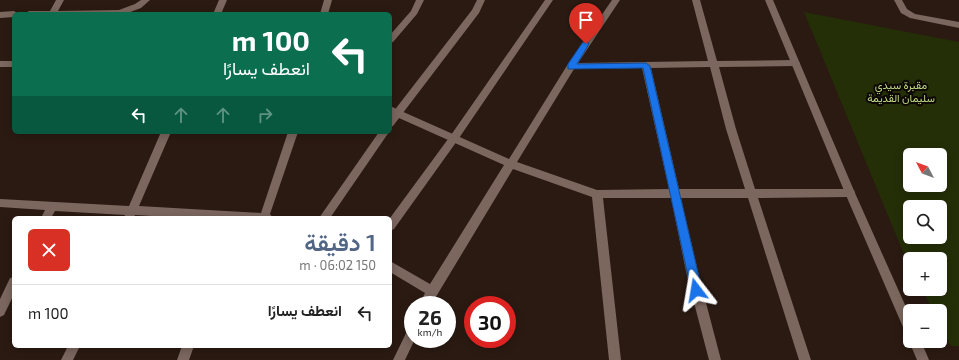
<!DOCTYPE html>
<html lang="ar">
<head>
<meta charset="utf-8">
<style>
  :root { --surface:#fff; --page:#f6f6f6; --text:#222; --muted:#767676; --line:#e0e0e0; --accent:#536685 }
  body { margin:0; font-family:"Exo 2",Vazirmatn,sans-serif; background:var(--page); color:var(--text); direction:rtl; height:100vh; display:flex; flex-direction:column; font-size:15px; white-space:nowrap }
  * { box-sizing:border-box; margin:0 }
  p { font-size:13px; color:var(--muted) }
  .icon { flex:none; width:22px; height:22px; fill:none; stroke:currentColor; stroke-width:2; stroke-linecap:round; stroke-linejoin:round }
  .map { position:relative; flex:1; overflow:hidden; direction:ltr }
  .details { position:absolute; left:12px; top:216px; width:380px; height:132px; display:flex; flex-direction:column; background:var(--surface); border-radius:6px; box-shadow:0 2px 10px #0003; direction:rtl }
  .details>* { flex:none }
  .hud { position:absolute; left:12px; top:12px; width:380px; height:122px; border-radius:6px; box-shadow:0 2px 10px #0003; direction:rtl; background:#0b6e4f; color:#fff; overflow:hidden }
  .needle { width:26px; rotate:311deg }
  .buttons { position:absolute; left:903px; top:148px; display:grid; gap:8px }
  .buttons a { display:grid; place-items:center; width:44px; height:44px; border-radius:6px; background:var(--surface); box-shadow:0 2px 10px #0003; font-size:20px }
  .speed { position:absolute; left:404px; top:296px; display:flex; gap:8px; font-size:20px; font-weight:700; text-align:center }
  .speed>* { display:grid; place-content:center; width:52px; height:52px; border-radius:50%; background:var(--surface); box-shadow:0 2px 10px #0003; line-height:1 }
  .speed small { font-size:10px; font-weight:400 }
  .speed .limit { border:6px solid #d22; background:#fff; color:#111 }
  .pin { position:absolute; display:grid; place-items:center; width:34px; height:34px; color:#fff; margin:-41px -17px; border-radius:50% 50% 50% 0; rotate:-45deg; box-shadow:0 0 4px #0007 }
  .pin .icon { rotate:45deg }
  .me { position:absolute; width:44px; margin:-22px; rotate:346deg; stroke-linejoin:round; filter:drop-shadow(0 0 3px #0008) }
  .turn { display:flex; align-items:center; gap:14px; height:84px; padding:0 16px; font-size:18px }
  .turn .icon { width:52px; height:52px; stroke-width:2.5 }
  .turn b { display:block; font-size:28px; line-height:34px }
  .lanes { display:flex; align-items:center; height:38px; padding:0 16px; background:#0003; justify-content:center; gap:20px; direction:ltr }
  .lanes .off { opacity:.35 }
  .round { display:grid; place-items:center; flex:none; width:42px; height:42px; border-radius:6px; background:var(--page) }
  .summary { display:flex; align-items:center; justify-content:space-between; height:68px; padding:0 16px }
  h1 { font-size:24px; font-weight:600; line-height:30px; color:var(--accent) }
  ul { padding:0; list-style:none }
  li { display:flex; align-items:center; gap:12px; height:56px; padding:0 16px; border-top:1px solid var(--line) }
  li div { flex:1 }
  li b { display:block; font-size:15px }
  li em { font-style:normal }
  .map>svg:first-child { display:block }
  .green { fill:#242f07; fill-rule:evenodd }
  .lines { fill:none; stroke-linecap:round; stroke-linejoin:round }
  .service { fill:#7b675e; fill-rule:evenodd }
  .minor { fill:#7b675e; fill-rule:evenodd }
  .tertiary { fill:#7b675e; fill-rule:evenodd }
  .route { fill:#1a73e8; stroke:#114b97 }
  .labels { text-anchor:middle; stroke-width:4; stroke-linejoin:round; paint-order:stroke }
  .park-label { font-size:11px; fill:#bcd682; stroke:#0d0704 }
</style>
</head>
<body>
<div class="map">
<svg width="959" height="360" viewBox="0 0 959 360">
  <rect width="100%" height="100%" fill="#2a1a12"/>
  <path class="green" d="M804 12 959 42V346H951L940 325V311H933L922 289H940V259H910V265L901 247ZM910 155H940V185H910ZM910 207H940V237H910Z"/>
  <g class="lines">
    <g class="service">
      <path d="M477 0H485L479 13 393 126 390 127V116L472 10Z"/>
      <path d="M545 0H553L457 141 394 229 390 231V218L451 135Z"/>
      <path d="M379 132H389L330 218H319Z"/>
    </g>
    <g class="minor">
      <path d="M56 0H64L58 11 119 10 135 4 141 0H150L141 8 125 14H25L29 11H50Z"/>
      <path d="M219 0H227L221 14H213Z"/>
      <path d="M324 0H332L328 14H320Z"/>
      <path d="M416 0H424L417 14 393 42 390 43V35L411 11Z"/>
      <path d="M612 0H620L578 63 708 61 692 0H700L717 61 796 60 800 63 796 66 719 67 736 129 755 189H850L854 190 855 193 854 196 850 197 758 198 811 360H799L748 198H681L699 276 721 360H709L687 276 671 198H603L621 360H609L592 197 513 169 431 305H419L425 293 390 272V261L430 284 504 165 390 114V106L509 159 568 64ZM710 67 726 129 745 189H679L651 68ZM642 68 669 189 597 190 517 162 574 69Z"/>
      <path d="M894 0H902L907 9 915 14 959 22V28L910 18 901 13Z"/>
      <path d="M14 11 18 14H14V17L0 18V12Z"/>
      <rect x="0" y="61" width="14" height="6"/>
      <path d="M161 132H171L139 206 261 213 288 132H298L270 214 273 218H186L135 215 134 218H124L125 215 55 211 51 218H41L45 210 0 207V199L129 206Z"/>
      <path d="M14 277V294L4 315 0 317V299L10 278Z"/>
      <path d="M413 325V339H415L405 360H393L409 327Z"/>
      <path d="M68 346H80L73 360H61Z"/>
      <path d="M182 346H194L189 360H177Z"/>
    </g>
    <g class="tertiary">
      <path d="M765 0H773L855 193 910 316V336L906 334 845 193Z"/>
      <path d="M910 339V341H921L929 360H917L909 341Z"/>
    </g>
  </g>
  <path class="route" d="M583 42H588L589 44 577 64 646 63 650 66 702 290 700 293 696 295 693 293 691 290 643 68 568 69V64Z"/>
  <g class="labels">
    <g class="park-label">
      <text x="901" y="89">مقبرة سيدي<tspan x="901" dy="13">سليمان القديمة</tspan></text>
    </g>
  </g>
</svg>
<div class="buttons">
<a><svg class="needle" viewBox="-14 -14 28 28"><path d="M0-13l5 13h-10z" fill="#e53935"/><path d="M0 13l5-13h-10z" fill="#767676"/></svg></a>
<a><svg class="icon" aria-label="search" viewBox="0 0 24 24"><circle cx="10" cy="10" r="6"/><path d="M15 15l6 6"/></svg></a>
<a>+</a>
<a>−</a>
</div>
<div class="speed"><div>26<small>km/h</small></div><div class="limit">30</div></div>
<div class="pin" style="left:586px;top:44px;background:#d93025"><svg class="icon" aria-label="arrive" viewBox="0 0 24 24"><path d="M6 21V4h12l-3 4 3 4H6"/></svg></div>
<svg class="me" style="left:696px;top:290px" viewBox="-20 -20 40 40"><path d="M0-17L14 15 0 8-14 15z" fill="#1a73e8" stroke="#fff" stroke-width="4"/></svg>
<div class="hud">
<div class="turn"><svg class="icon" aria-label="left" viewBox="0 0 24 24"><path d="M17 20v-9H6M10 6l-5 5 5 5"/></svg><div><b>100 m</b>انعطف يسارًا</div></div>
<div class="lanes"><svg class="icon" aria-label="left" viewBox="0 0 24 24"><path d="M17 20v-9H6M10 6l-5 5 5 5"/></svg><svg class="icon off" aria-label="ahead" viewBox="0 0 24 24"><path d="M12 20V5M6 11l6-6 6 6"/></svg><svg class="icon off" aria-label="ahead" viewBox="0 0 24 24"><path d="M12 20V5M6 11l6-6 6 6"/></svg><svg class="icon off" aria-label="right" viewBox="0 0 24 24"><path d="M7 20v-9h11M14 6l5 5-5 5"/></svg></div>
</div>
<section class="details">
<div class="summary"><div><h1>1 دقيقة</h1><p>150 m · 06:02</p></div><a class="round" style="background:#d93025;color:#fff"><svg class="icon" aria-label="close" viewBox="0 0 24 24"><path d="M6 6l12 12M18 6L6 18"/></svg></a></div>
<ul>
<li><svg class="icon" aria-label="left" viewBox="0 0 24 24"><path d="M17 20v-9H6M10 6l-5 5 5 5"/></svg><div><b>انعطف يسارًا</b></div><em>100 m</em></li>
</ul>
</section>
</div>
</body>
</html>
